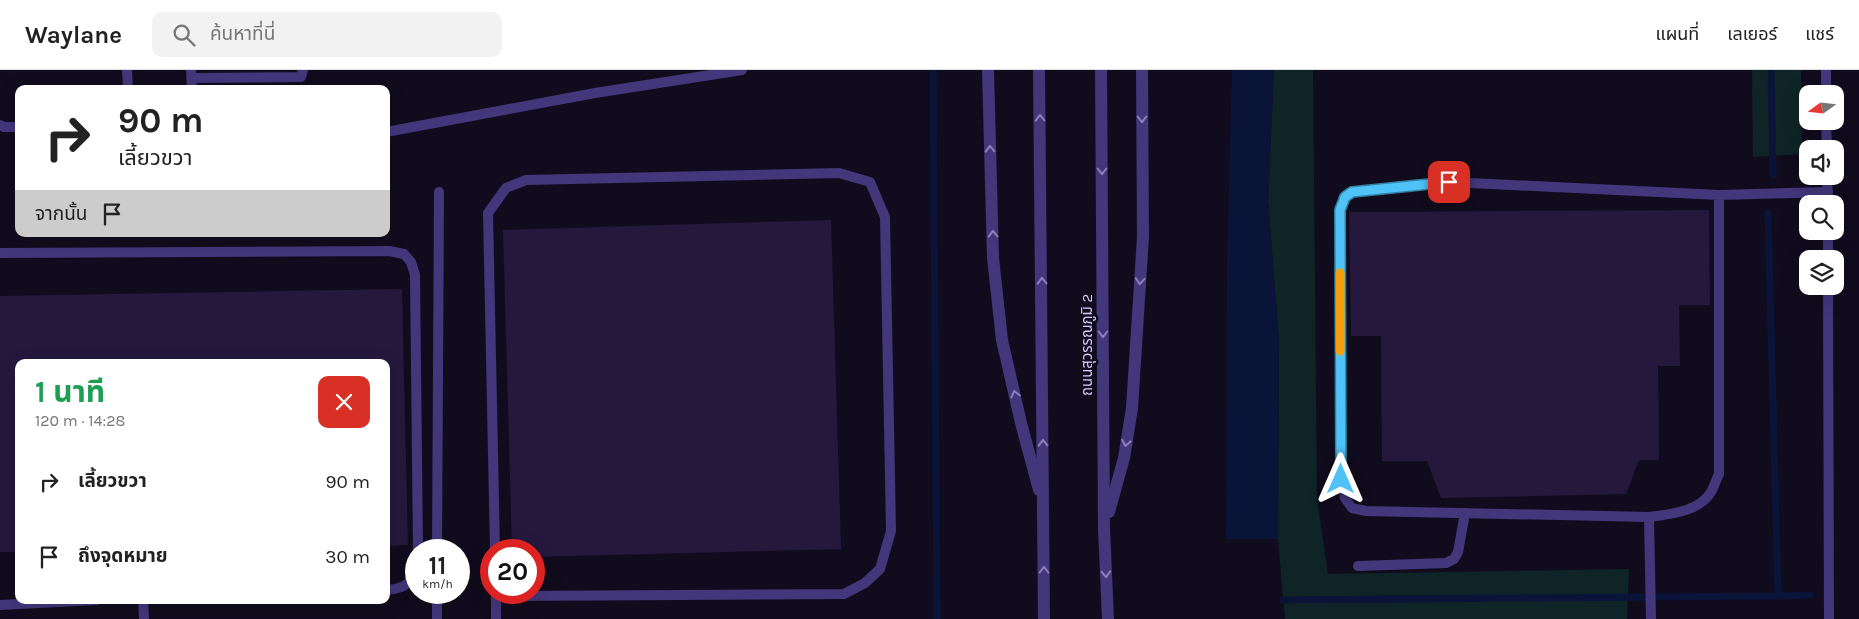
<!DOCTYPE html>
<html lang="th">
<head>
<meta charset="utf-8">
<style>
  :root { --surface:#fff; --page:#f2f2f2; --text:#222; --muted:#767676; --line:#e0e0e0 }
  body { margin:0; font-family:Karla,"Noto Sans Thai",sans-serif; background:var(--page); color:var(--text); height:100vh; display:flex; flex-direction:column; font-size:19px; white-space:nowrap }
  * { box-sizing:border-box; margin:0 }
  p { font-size:16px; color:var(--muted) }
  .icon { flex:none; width:28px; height:28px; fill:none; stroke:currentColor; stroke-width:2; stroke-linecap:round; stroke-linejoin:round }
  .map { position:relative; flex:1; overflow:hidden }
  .panel { position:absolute; left:15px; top:289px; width:375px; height:245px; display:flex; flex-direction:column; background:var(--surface); border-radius:10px; box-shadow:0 5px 20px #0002 }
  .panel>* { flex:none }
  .banner { position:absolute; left:15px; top:15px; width:375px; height:152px; border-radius:10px; box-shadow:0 5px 20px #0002; background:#fff; color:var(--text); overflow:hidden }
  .needle { width:32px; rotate:255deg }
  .tools { position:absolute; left:1799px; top:15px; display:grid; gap:10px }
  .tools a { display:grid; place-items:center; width:45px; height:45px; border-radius:10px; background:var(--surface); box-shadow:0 5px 20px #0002; font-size:25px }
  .speed { position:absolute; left:405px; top:469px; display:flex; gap:10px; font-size:25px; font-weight:700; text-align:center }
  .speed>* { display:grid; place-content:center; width:65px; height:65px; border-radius:50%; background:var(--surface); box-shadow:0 5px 20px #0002; line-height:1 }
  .speed small { font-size:12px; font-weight:400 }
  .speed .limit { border:8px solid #d22; background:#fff; color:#111 }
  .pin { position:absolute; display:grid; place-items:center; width:42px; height:42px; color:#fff; margin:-21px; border-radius:10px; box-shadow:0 2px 8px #0006 }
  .me { position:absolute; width:55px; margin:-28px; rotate:0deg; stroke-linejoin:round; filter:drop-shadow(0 0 4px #0008) }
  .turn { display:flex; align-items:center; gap:18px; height:105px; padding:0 20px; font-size:22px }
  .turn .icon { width:65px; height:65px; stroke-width:2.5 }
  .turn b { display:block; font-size:35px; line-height:42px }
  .then { display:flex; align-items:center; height:48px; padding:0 20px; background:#0003; gap:10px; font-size:19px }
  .round { display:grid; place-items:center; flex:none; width:52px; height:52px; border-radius:10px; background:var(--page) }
  .headline { display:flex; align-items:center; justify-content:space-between; height:85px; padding:0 20px }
  h1 { font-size:30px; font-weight:700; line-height:38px; color:#1e9e55 }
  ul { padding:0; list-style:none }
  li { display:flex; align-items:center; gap:15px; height:75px; padding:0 20px }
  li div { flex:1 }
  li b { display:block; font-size:19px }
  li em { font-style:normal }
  header { display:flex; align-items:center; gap:30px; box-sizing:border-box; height:70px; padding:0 25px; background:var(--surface); border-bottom:1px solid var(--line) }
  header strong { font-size:24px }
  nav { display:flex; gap:28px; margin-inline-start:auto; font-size:18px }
  .search { width:350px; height:45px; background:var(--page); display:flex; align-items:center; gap:12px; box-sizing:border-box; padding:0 18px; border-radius:10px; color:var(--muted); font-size:19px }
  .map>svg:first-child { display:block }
  .green { fill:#0f2426 }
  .water { fill:#091438 }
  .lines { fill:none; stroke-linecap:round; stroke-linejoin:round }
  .stream { stroke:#091438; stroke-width:7 }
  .building { fill:#24183d }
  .service { stroke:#42377b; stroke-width:10 }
  .minor { stroke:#42377b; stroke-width:12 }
  .oneway { stroke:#8c80bc }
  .route-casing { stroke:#337fa1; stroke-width:12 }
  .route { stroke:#4fc3f7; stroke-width:9 }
  .slow { stroke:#f59e0b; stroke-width:9 }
  .labels { text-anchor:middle; stroke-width:5; stroke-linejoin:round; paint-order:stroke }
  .street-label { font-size:15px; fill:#d5c8fe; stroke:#110c1d }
</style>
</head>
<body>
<header>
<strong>Waylane</strong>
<div class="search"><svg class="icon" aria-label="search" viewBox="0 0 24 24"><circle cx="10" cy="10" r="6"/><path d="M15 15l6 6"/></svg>ค้นหาที่นี่</div>
<nav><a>แผนที่</a><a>เลเยอร์</a><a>แชร์</a></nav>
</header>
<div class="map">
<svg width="1859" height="549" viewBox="0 0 1859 549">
  <rect width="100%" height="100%" fill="#110c1d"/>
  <g class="green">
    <path d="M1274 0H1313L1317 429 1328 504 1629 499 1627 549H1285L1278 469 1279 272 1268 131Z"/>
    <path d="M1752 0H1801L1802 84 1753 87Z"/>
  </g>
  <path class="water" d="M1232 0H1274L1268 131 1279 272 1278 469H1226L1227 190Z"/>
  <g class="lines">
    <g class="stream">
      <path d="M933 0 937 549"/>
      <path d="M1771 0 1773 105"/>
      <path d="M1778 526 1810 525"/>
      <path d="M1283 530 1778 526 1768 144"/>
    </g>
  </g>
  <g class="building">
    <path d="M1709 140 1710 235H1679L1680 296H1658L1659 390H1639L1626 424 1441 428 1427 391H1382L1381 266H1351L1349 142Z"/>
    <path d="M831 150 841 479 534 487V480H512L503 160Z"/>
    <path d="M402 219 408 475 386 476V292H19V482H0V226Z"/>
  </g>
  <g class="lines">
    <g class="service">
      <path d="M127 0 128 19"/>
      <path d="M191 0 192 19"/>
      <path d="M1826 0V24"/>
      <path d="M192 8 301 7 303 0"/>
      <path d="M1826 51 1827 79"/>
      <path d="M0 55 4 57H19"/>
      <path d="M386 62 595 23 742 0"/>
      <path d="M1827 106 1828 134"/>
      <path d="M1719 125V404C1716 410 1714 417 1711 422 1699 442 1670 444 1649 447L1366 441 1352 438 1345 428 1341 409 1340 139 1345 127 1353 122 1449 112 1719 125 1828 122"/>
      <path d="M1828 161V189"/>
      <path d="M0 183 389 181 404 184 411 192 415 205 418 480"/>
      <path d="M1828 216 1829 549"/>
      <path d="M1649 447 1651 549"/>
      <path d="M437 480 439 122"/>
      <path d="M495 480 488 143 506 118 526 110 839 103 870 112 885 147 891 461 880 499 865 513 844 524 496 526V522"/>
      <path d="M1358 496 1446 493 1454 489 1458 482 1465 443"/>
      <path d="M386 520C406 519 414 512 416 492"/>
      <path d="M496 526V549"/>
      <path d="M143 530 144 549"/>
      <path d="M0 535 97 530"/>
      <path d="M437 549V522"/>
    </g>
    <g class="minor">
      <path d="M988 0 993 188 1002 270 1021 353 1039 420"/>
      <path d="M1039 0 1044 549"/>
      <path d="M1101 0 1104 459 1108 549"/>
      <path d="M1109 442 1124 388 1132 338 1143 167 1142 0"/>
    </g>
  </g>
  <defs><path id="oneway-chevron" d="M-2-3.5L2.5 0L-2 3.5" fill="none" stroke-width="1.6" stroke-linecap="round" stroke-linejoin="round" transform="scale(1.25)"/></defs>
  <g class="oneway">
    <use href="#oneway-chevron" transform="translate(1040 48) rotate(-91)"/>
    <use href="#oneway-chevron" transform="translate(1142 49) rotate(90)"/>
    <use href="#oneway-chevron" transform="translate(990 79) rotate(-92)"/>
    <use href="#oneway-chevron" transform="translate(1102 101) rotate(90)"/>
    <use href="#oneway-chevron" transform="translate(993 164) rotate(-92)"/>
    <use href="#oneway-chevron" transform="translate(1042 211) rotate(-91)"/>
    <use href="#oneway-chevron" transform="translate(1140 211) rotate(94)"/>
    <use href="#oneway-chevron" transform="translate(1103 264) rotate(90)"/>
    <use href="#oneway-chevron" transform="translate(1015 324) rotate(-103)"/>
    <use href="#oneway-chevron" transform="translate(1043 373) rotate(-91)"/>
    <use href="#oneway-chevron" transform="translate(1126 373) rotate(100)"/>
    <use href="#oneway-chevron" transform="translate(1044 500) rotate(-90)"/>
    <use href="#oneway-chevron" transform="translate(1106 504) rotate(87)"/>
  </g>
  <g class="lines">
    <g class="route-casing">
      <path id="route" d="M1341 409 1340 140 1345 127 1352 122 1449 112"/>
    </g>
    <use href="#route" class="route"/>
    <path class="slow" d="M1340 203V281"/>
  </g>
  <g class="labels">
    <g class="street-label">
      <text transform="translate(1087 275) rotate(-90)" y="5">ถนนสุวรรณภูมิ 2</text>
    </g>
  </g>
</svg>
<div class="tools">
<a><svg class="needle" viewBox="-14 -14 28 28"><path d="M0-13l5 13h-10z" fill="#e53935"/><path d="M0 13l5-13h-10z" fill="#767676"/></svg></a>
<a><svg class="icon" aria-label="sound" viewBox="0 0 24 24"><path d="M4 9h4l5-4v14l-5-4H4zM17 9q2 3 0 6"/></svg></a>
<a><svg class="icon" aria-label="search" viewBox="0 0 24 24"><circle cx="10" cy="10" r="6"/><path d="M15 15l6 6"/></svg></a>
<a><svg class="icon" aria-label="layers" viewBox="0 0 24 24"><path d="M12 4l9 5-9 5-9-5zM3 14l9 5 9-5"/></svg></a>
</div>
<div class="speed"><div>11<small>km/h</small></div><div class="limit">20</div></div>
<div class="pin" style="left:1449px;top:112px;background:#d93025"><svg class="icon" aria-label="arrive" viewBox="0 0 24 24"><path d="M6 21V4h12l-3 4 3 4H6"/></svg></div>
<svg class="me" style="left:1341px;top:409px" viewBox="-20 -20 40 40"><path d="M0-17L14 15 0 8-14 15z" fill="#4fc3f7" stroke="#fff" stroke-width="4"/></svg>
<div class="banner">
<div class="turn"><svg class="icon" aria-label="right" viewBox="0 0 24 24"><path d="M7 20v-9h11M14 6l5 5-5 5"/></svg><div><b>90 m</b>เลี้ยวขวา</div></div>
<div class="then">จากนั้น<svg class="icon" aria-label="arrive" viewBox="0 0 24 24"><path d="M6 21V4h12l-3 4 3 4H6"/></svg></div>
</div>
<section class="panel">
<div class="headline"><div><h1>1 นาที</h1><p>120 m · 14:28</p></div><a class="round" style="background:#d93025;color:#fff"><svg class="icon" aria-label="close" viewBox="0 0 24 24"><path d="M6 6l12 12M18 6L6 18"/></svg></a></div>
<ul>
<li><svg class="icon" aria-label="right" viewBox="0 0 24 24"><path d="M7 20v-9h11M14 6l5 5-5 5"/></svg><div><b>เลี้ยวขวา</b></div><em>90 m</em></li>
<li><svg class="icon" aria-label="arrive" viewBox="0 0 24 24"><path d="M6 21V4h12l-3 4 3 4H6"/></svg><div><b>ถึงจุดหมาย</b></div><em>30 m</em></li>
</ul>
</section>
</div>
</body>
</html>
